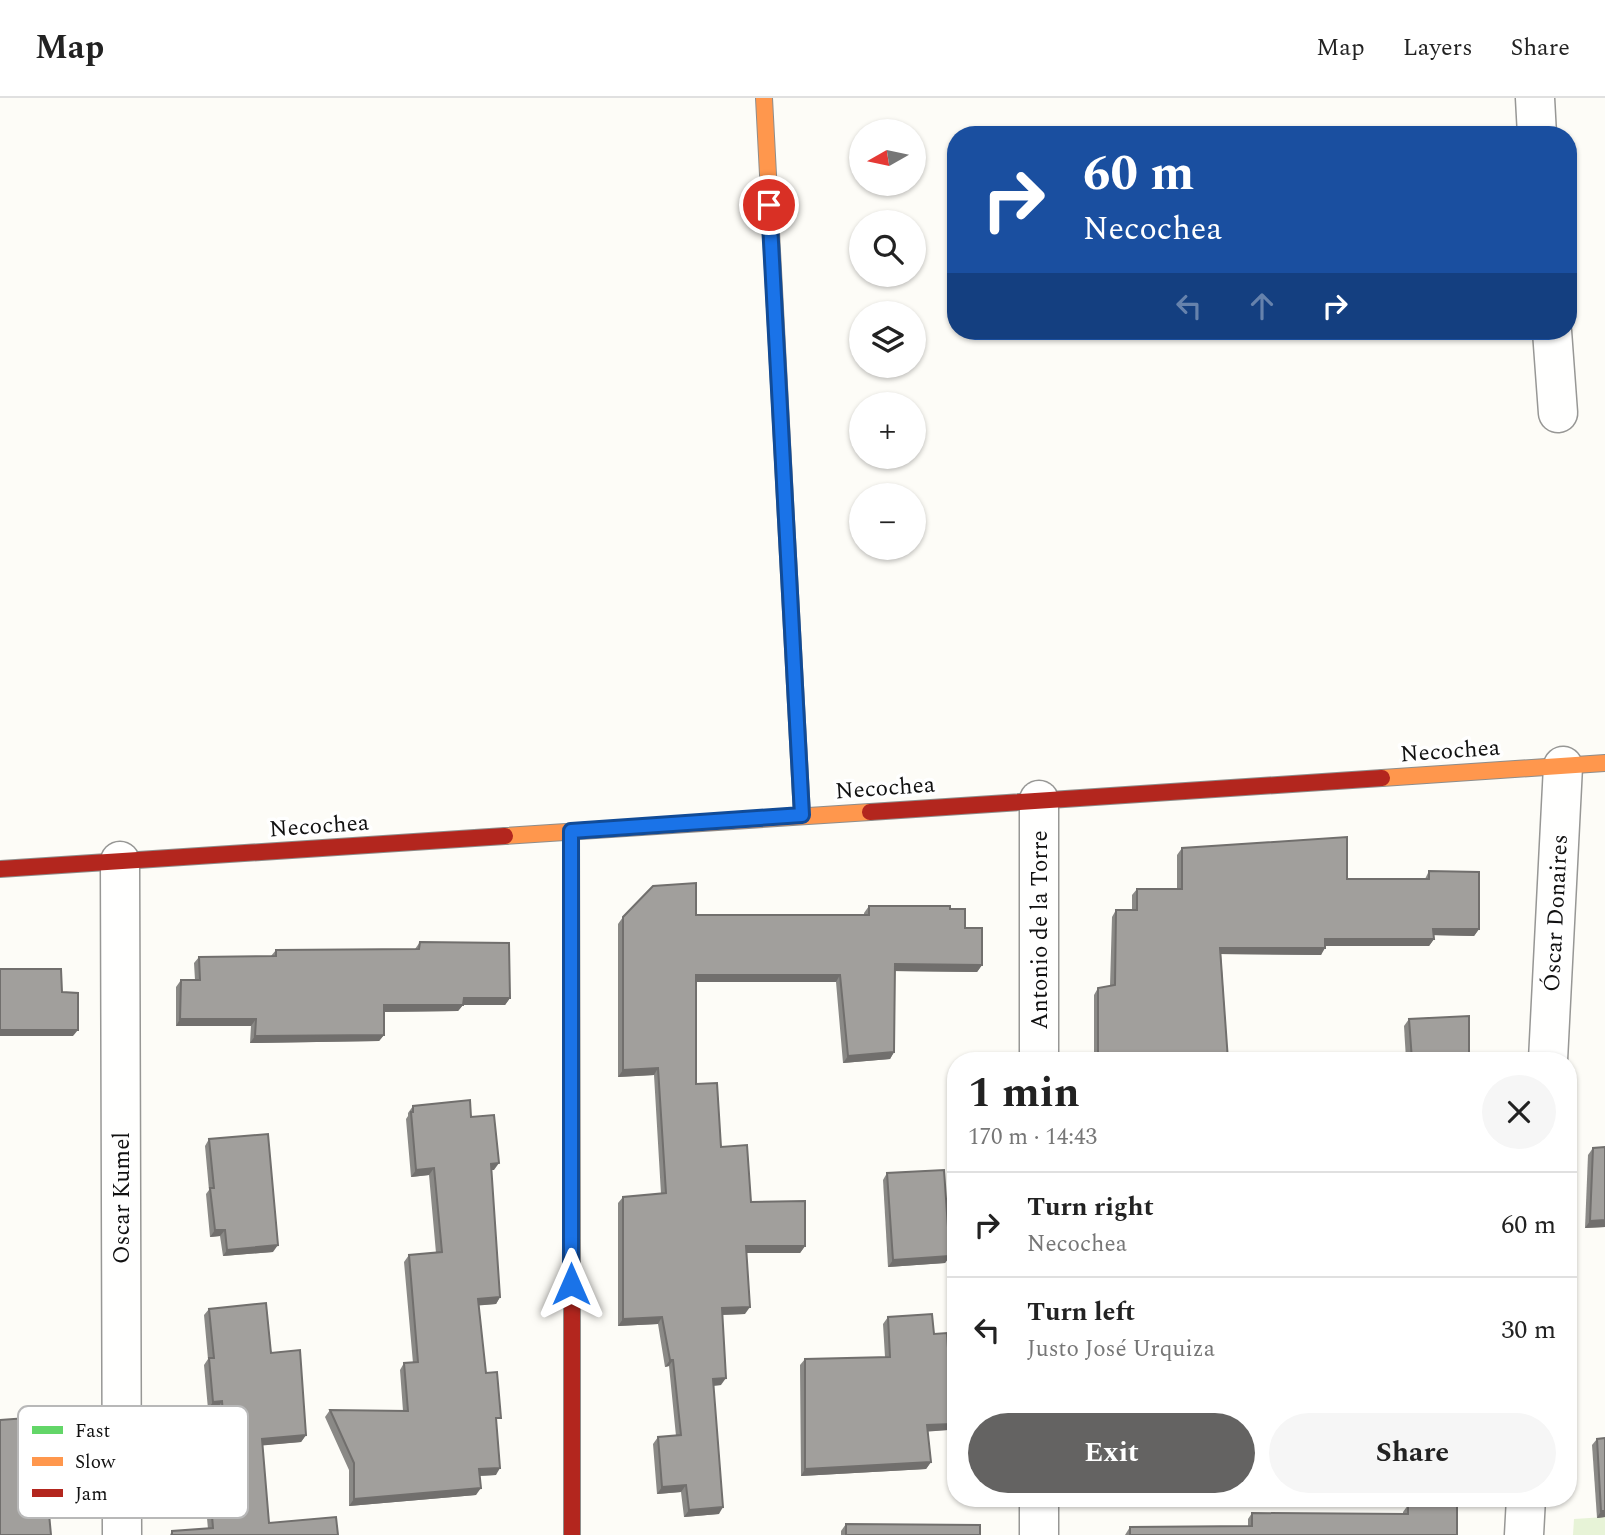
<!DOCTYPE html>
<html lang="en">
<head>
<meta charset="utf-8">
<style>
  :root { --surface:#fff; --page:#f6f6f6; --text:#222; --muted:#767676; --line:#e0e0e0; --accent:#646362 }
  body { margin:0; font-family:Spectral,serif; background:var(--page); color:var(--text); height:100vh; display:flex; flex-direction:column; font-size:26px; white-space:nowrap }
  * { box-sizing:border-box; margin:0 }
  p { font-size:23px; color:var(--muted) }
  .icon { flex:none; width:38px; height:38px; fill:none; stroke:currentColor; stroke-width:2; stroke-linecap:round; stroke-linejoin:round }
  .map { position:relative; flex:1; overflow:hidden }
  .side { position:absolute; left:947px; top:954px; width:630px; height:455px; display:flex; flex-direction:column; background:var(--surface); border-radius:28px; box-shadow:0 2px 5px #0004 }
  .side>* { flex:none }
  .guide { position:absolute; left:947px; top:28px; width:630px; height:214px; border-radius:28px; box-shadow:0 2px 5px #0004; background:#1a4fa0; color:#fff; overflow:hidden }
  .needle { width:46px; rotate:261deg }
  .fabs { position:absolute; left:849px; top:21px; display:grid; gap:14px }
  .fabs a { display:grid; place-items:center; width:77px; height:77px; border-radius:50%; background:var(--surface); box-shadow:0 2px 5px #0004; font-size:35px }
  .pin { position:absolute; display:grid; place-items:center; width:60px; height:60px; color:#fff; margin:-30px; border:4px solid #fff; border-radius:50%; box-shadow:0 2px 7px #0007 }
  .me { position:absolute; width:77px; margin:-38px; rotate:0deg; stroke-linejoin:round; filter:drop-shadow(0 0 5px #0008) }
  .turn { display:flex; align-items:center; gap:24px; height:147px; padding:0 21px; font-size:32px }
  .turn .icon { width:91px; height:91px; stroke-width:2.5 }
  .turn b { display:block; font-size:49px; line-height:60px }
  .lanes { display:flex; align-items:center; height:66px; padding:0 21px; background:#0003; justify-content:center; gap:35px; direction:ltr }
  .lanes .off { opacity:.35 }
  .round { display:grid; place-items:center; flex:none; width:74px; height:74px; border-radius:37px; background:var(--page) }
  .overview { display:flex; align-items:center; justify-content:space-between; height:119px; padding:0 21px }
  h1 { font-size:42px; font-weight:700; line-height:52px }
  .button { display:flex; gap:14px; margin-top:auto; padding:14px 21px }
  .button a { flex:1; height:80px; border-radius:42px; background:var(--accent); color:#fff; font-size:28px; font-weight:700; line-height:80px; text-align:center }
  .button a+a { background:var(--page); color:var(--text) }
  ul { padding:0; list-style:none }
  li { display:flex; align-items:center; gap:21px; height:105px; padding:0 21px; border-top:2px solid var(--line) }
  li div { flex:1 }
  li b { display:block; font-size:26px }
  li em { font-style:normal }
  header { display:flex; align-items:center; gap:42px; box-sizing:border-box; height:98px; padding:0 35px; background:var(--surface); border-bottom:2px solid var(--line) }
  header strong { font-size:33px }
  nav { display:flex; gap:38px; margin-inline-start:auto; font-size:24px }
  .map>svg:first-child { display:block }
  .green { fill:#e7f3d7 }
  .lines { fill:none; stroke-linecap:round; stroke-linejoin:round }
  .street-casing { stroke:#979795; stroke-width:41 }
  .fast-casing { stroke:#8e8d8b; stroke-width:18 }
  .slow-casing { stroke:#8e8d8b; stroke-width:18 }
  .jam-casing { stroke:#8e8d8b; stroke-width:18 }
  .street { stroke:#fffffe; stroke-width:38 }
  .fast { stroke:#63d668; stroke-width:16 }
  .slow { stroke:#ff974d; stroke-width:16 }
  .jam { stroke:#b3261e; stroke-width:16 }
  .wall { fill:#8a8986 }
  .shaded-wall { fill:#716f6d }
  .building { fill:#a19f9c; stroke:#716f6d; stroke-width:2 }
  .route-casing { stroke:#114b97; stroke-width:18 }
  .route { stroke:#1a73e8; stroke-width:12 }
  .labels { text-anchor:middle; stroke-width:7; stroke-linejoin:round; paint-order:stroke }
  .street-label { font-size:23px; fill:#111; stroke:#fff }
  .key { fill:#fff; stroke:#b8b8b8; stroke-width:2 }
  .key-label { font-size:19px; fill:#111 }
</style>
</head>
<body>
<header>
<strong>Map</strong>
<nav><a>Map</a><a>Layers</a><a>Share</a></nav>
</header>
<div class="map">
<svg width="1605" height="1437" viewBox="0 0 1605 1437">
  <rect width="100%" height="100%" fill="#fdfcf7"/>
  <path class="green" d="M1605 1419V1437H1573L1574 1421Z"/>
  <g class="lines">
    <g class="street-casing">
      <g id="street">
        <path d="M1535 0 1537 37"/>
        <path d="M1552 233 1558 315"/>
        <path d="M120 763 122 1437"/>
        <path d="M1039 962V702"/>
        <path d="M1548 962 1563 668"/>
        <path d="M1039 1400V1437"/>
        <path d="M1524 1437 1526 1400"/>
      </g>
    </g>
    <g class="fast-casing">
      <path id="fast" d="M786 421 802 717"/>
    </g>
    <g class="slow-casing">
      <g id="slow">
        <path d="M764 0 786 421"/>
        <path d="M1382 680 1605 665"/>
        <path d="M571 733 572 1150"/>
        <path d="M505 738 870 714"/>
      </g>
    </g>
    <g class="jam-casing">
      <g id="jam">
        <path d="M870 714 1382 680"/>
        <path d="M0 771 505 738"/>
        <path d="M572 1150V1437"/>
      </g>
    </g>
    <use href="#street" class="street"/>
    <use href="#fast" class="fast"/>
    <use href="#slow" class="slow"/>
    <use href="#jam" class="jam"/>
  </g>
  <g class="wall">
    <path d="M1182 750 1347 781H1425L1429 773 1479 831 1474 838 1433 837 1434 841 1429 848H1325L1321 857 1221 856 1228 962H1094V897L1098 890 1110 888 1112 819 1116 812H1132V797L1137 791H1177V757Z"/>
    <path d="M869 808 950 811 965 830 982 867 977 874 895 873 894 954 890 961 843 965 836 884H696V986L721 1049 751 1104 805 1148 800 1155H747L745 1216 722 1217 721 1287 713 1288 719 1416 684 1419 681 1394 657 1396 653 1346 658 1339 676 1338 669 1268 665 1269 658 1226 618 1228V1105L623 1099 661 1096 654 977 618 979V826L623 819 696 817H864V815Z"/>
    <path d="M420 844 510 900 505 907H463L458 913 384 914V937L379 943 250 945 251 928H176V889L181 882H195L194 865 199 859 271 858 276 852 415 851Z"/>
    <path d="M1409 921 1469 962H1406L1404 928Z"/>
    <path d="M413 1008 471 1019 494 1072H491L500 1199 496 1206 479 1207 486 1275 496 1326V1377L480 1378 476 1397 349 1408V1372L325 1319 330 1312 403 1313 400 1272 404 1265H413L404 1164 409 1157 436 1155 429 1077 411 1079 406 1021 408 1018V1015Z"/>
    <path d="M209 1041 273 1154 223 1158 220 1138 210 1139 206 1096 209 1092 205 1048Z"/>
    <path d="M1593 1050 1605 1129 1585 1130 1588 1057Z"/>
    <path d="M887 1075 950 1158 945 1165 888 1169 883 1082Z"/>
    <path d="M209 1211 271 1255 306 1337 301 1344 262 1347 269 1425 338 1437H170L172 1433 208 1431 204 1388 209 1381 223 1380 218 1310 208 1311 204 1267 208 1261 204 1217Z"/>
    <path d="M888 1219 934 1236 953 1326 948 1332 928 1333 931 1364 926 1371 801 1378 800 1267 805 1261 885 1259 883 1226Z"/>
    <path d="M1605 1340V1419L1597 1420 1592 1347 1597 1341Z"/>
    <path d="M1408 1407 1457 1437H1125L1130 1429 1248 1428V1421L1252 1415 1403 1416V1414Z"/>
    <path d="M846 1426 980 1437H841V1433Z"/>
  </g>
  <g class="shaded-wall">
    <path d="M1433 831H1479L1474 838 1428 837Z"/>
    <path d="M1325 841H1434L1429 848H1321Z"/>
    <path d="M1220 850H1325L1321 857 1215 856Z"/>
    <path d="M895 866 982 867 977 874 890 873Z"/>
    <path d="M696 877H840L836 884H691Z"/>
    <path d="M464 900H510L505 907H463L458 913 379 914 384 907Z"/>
    <path d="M180 921H256L251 928H176Z"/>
    <path d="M0 932H78L73 938H0Z"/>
    <path d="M384 937 379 943 250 945 255 938Z"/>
    <path d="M894 954 890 961 843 965 848 958Z"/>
    <path d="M658 970 654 977 618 979 623 972Z"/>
    <path d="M499 1065 494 1072H486L491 1066Z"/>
    <path d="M434 1070 429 1077 411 1079 416 1072Z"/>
    <path d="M1605 1122V1129L1585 1130 1590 1123Z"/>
    <path d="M215 1132H225L220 1138 210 1139Z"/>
    <path d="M278 1147 273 1154 223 1158 227 1152Z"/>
    <path d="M746 1148H805L800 1155H741Z"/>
    <path d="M950 1158 945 1165 888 1169 893 1162Z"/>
    <path d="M500 1199 496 1206 473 1208 478 1201Z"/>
    <path d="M750 1209 745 1216 717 1217 722 1210Z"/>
    <path d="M662 1219 658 1226 618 1228 623 1221Z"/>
    <path d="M670 1262H673L669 1268 665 1269Z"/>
    <path d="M726 1280 721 1287 708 1288 713 1281Z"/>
    <path d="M222 1303 218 1310 208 1311 213 1304Z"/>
    <path d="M953 1326 948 1332 923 1334 927 1327Z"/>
    <path d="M306 1337 301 1344 257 1348 262 1341Z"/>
    <path d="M931 1364 926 1371 801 1378 805 1371Z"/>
    <path d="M500 1370 496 1377 475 1378 479 1371Z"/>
    <path d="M686 1387 681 1394 657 1396 662 1389Z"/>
    <path d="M481 1390 476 1397 349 1408 354 1401Z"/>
    <path d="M723 1409 719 1416 684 1419 689 1412Z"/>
    <path d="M1601 1413H1605V1419L1597 1420Z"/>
  </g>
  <g class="building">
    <path d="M1347 739V781H1429V773L1479 774V831H1433L1434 841H1325V850H1220L1228 962H1098V890L1115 887 1116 812H1137V791H1182V750Z"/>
    <path d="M696 785V817H869V808H950V811H965V830H982V867L895 866 894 954 848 958 840 877H696V986L717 985 721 1049 747 1047 751 1104 805 1103V1148H746L750 1209 722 1210 726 1280 713 1281 723 1409 689 1412 686 1387 662 1389 658 1339 681 1337 673 1262H670L662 1219 623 1221V1099L666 1095 658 970 623 972V819L653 788Z"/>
    <path d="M420 844 509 845 510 900H464L463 907H384V937L255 938 256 921H180L181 882H200L199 859 276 858V852L419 851Z"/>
    <path d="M0 871H61L62 894 78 895V932H0Z"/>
    <path d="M1469 918V962H1412L1409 921Z"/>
    <path d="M470 1002 471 1019 494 1017 499 1065 491 1066 500 1199 478 1201 486 1275 497 1274 501 1320H496L500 1370 479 1371 481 1390 354 1401V1365L330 1312 408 1313 404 1265 418 1264 409 1157 442 1154 434 1070 416 1072 411 1014H413V1008Z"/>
    <path d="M268 1036 278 1147 227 1152 225 1132H215L210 1090H214L209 1041Z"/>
    <path d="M1605 1049V1122L1590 1123 1593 1050Z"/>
    <path d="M944 1072 950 1158 893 1162 887 1075Z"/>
    <path d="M266 1205 271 1255 300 1252 306 1337 262 1341 269 1425 336 1419 338 1437H172V1433L213 1430 209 1381 228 1379 222 1303 213 1304 209 1260H214L209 1211Z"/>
    <path d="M932 1216 934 1236 947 1235 953 1326 927 1327 931 1364 805 1371V1261L890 1259 888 1219Z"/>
    <path d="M40 1319 51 1437H0V1322Z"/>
    <path d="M1605 1340V1413H1601L1597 1341Z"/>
    <path d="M1408 1407H1457V1437H1130V1429L1252 1428V1415L1408 1416Z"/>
    <path d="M846 1426 980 1427V1437H846Z"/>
  </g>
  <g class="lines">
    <g class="route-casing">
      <path id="route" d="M571 1186V733L802 717 769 107"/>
    </g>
    <use href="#route" class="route"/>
  </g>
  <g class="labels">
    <g class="street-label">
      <text transform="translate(1450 652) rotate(-4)" y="8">Necochea</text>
      <text transform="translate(885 689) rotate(-4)" y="8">Necochea</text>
      <text transform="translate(319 727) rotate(-4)" y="8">Necochea</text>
      <text transform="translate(1555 815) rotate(-87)" y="8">Óscar Donaires</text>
      <text transform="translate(1039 832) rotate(-90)" y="8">Antonio de la Torre</text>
      <text transform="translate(121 1100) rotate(-90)" y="8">Oscar Kumel</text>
    </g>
  </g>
  <rect x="18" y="1308" width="230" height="112" rx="10" class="key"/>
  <rect x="32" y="1328" width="31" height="8" fill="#63d668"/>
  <rect x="32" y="1359" width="31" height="9" fill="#ff974d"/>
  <rect x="32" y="1391" width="31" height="8" fill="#b3261e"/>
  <g class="key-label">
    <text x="75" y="1339">Fast</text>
    <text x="75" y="1370">Slow</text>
    <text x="75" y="1402">Jam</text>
  </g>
</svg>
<div class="fabs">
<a><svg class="needle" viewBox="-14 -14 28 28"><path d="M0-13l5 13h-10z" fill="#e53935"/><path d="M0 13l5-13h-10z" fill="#767676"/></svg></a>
<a><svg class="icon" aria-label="search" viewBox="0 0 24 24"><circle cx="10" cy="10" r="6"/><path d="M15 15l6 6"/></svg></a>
<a><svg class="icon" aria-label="layers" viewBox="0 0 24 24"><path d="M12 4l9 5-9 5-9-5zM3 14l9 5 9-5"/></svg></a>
<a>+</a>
<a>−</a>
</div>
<div class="pin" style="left:769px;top:107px;background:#d93025"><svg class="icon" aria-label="arrive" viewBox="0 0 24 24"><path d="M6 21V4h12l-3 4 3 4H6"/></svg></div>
<svg class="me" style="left:571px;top:1186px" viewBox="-20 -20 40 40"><path d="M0-17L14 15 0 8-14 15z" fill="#1a73e8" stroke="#fff" stroke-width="4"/></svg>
<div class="guide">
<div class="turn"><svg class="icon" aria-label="right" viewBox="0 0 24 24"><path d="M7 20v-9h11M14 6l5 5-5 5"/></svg><div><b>60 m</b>Necochea</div></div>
<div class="lanes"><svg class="icon off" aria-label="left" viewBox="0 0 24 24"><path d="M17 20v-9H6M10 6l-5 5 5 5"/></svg><svg class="icon off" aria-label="ahead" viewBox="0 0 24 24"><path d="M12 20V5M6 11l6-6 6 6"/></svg><svg class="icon" aria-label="right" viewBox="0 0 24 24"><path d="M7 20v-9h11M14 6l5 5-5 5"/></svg></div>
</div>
<section class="side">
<div class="overview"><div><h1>1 min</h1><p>170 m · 14:43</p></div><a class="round"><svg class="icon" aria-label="close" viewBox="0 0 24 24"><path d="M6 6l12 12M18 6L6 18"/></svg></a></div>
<ul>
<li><svg class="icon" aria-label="right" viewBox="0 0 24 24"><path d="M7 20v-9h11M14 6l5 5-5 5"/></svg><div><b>Turn right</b><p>Necochea</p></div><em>60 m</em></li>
<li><svg class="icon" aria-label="left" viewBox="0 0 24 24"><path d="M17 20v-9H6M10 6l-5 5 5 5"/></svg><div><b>Turn left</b><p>Justo José Urquiza</p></div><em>30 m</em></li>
</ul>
<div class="button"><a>Exit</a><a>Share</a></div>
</section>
</div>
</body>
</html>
